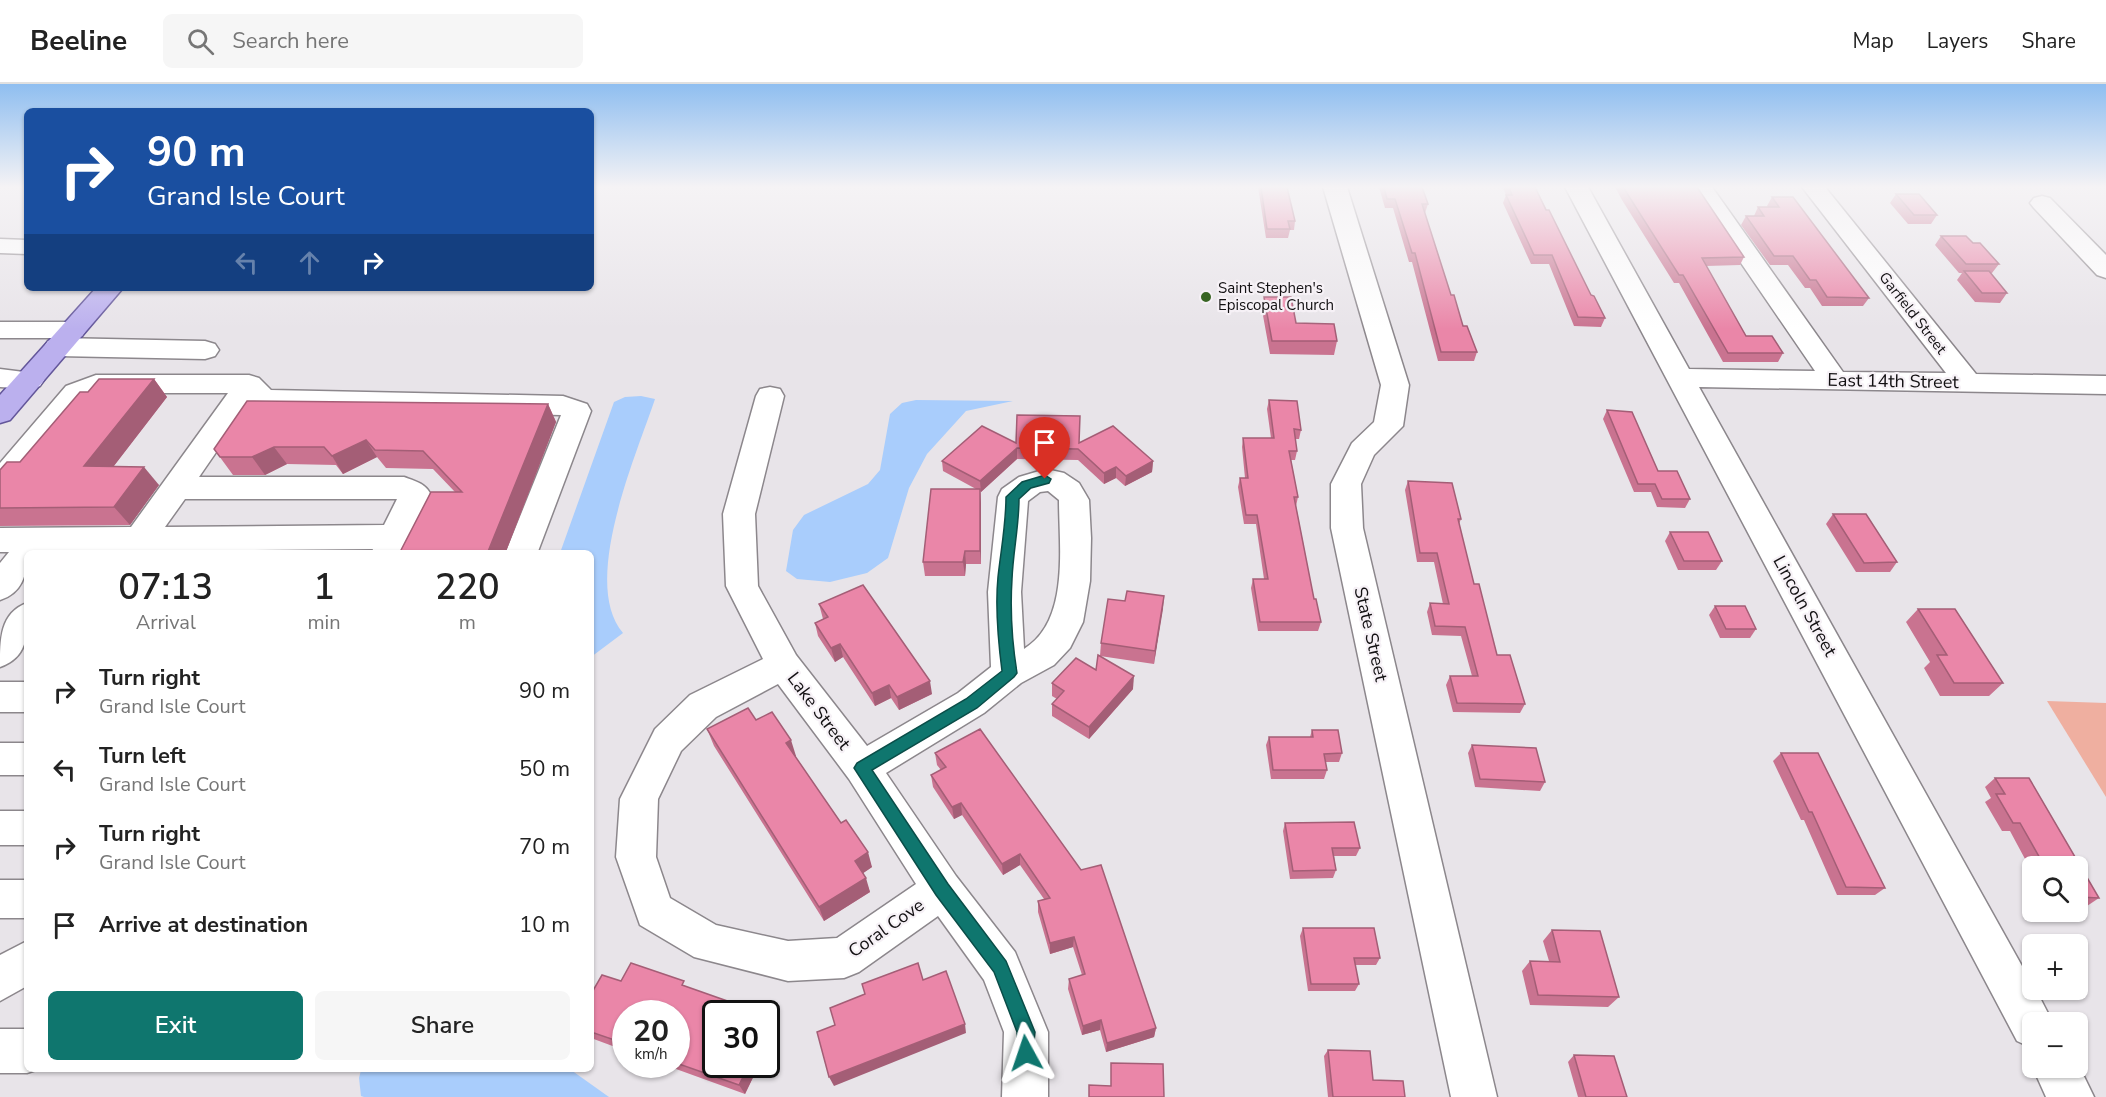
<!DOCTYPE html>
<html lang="en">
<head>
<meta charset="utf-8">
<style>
  :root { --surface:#fff; --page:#f6f6f6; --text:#222; --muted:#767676; --line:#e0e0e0; --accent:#0f766e }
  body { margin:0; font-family:"Nunito Sans",sans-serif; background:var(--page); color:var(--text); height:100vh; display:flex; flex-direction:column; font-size:22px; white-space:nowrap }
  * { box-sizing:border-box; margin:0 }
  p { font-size:20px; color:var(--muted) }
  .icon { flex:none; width:33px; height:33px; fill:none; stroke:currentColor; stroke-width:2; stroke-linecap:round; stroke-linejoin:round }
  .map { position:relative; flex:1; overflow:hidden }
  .sheet { position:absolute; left:24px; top:466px; width:570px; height:522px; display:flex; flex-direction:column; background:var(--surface); border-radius:9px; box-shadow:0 2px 4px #0004 }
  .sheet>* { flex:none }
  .guide { position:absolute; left:24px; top:24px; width:570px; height:183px; border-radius:9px; box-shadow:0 2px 4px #0004; background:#1a4fa0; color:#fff; overflow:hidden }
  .buttons { position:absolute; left:2022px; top:772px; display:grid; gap:12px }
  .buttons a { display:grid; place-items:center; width:66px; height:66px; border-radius:9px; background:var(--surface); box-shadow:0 2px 4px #0004; font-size:30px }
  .speed { position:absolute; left:612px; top:916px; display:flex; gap:12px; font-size:30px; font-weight:700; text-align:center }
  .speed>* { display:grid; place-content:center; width:78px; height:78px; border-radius:50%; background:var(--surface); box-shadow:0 2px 4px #0004; line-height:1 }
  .speed small { font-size:15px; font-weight:400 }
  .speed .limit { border:3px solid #111; border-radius:9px; background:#fff; color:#111 }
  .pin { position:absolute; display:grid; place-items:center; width:51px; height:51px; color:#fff; margin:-62px -26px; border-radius:50% 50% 50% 0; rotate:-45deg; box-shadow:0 0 6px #0007 }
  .pin .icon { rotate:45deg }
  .me { position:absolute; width:66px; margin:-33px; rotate:355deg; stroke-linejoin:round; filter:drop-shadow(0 0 4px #0008) }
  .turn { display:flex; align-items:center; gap:21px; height:126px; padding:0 24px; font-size:27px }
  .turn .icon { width:78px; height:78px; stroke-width:2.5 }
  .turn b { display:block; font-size:42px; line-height:51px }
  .lanes { display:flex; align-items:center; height:57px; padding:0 24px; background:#0003; justify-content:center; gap:30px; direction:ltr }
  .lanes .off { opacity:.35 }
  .eta { display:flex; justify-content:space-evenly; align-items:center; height:102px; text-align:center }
  .eta b { font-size:36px; font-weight:600; line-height:42px }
  .action { display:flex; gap:12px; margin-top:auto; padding:12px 24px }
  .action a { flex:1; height:69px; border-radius:9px; background:var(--accent); color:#fff; font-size:24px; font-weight:600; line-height:69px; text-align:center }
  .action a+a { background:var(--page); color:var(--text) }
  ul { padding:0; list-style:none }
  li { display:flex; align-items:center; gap:18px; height:78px; padding:0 24px }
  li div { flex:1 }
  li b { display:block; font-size:22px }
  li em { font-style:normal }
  header { display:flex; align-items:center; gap:36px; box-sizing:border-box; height:84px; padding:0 30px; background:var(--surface); border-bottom:2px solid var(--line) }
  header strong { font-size:28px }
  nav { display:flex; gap:33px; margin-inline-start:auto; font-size:21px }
  .search { width:420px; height:54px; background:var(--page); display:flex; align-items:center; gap:15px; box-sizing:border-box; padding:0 21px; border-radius:9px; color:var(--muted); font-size:22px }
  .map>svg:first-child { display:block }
  .green { fill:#efafa0 }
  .water { fill:#a9cdfc }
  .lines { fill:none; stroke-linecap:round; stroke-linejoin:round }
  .minor-casing { stroke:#8c878c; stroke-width:3 }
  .major-casing { stroke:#63569a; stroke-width:3 }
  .minor { fill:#fff; fill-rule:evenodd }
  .major { fill:#bbb0ee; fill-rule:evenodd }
  .wall { fill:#c97390 }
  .shaded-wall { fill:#a45e76 }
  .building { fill:#ea86a8; stroke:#a45e76; stroke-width:1.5 }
  .route { fill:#0f766e; stroke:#0a4d48; stroke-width:1.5 }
  .poi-dot { fill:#386523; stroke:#f6f1f6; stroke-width:2 }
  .labels { text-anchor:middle; stroke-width:4.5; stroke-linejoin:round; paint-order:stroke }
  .far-poi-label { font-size:15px; fill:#121012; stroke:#f6f1f6; text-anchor:start }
  .far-street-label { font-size:15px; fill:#121012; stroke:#f6f1f6 }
  .street-label { font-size:18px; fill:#121012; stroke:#f6f1f6 }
</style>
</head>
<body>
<header>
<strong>Beeline</strong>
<div class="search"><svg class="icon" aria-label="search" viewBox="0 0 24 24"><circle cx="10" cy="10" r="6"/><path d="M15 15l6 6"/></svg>Search here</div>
<nav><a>Map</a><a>Layers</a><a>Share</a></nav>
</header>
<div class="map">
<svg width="2106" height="1013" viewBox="0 0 2106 1013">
  <rect width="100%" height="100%" fill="#e8e4e9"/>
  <path class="green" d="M2047 617 2106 619V713Z"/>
  <g class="water">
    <path d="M641 312 655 315C636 372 580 499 623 549L591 573V470L560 469 614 318 625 313Z"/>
    <path d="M916 316 1013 317 966 327 927 370 909 404 888 474 867 489 830 498 797 495 786 487 793 446 804 431 868 400 880 386 890 330 902 319Z"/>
    <path d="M361 986H571L609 1013H364L361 1012 359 994Z"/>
  </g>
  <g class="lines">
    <g class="minor-casing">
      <g id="minor">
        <path d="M1323 103H1347L1409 301 1403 342 1374 371 1361 400 1363 444 1497 1013H1451L1331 444V400L1352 359 1374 338 1381 301Z"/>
        <path d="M1565 103H1588L1689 285 1815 287 1689 103H1712L1843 288 1946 289 1802 103H1825L1976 290 2106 292V310L1699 303 2032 900V906H2036L2053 939H2032V964L2017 957Z"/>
        <path d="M2042 112 2050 114 2106 171V194L2097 191 2034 124 2030 119 2034 114Z"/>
        <path d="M0 155 27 156V170L0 169Z"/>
        <path d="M0 238H73L82 240 86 246 82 252 73 254H0Z"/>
        <path d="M58 254 205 257 215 260 219 266 215 272 205 275 58 272 48 269 44 263 48 257Z"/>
        <path d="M0 285 40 290 44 296 40 302 30 305 0 303Z"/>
        <path d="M96 291H249L259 294 271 306 563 312 587 320 591 327 537 470H505L561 331 263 324 250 319 199 393H404C415 397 424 399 430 409L403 470H371L373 465 149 467 147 470H115V467L27 470C27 491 22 509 0 516V479L9 468H0V444L131 443 228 309H100L86 316 11 407 0 410V379L66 302ZM185 415H397L384 441 165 443Z"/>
        <path d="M770 303 780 305 784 312 755 430 758 502 796 571 867 662 958 609 991 583 988 508 998 413 1002 405 1019 393 1046 385 1064 389 1079 399 1089 416 1091 454 1090 497 1083 538 1070 564 1054 581 1021 599 984 629 886 689 956 792 1015 868 1048 948V1013H1002L1004 948 984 896 938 832 859 888 844 894 788 897 694 873 640 841 616 773 620 715 655 645 690 611 763 575 726 502 723 430 756 312 760 305ZM1048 407 1059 416C1059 463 1070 537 1024 565L1021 508 1028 417 1040 408ZM778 600 849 695 916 800 837 854 788 857 716 841 670 814 656 773 658 715 681 667 716 633Z"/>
        <path d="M27 519C27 546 31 572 0 583 0 555 0 529 27 519Z"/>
        <rect x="0" y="598" width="27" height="30"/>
        <rect x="0" y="659" width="27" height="32"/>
        <rect x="0" y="727" width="27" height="34"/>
        <rect x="0" y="796" width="27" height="38"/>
        <path d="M27 857V902L0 917V871Z"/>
        <path d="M0 945H27V986H36L27 989H0Z"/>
        <path d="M2078 980 2094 1013H2046L2033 984H2078Z"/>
      </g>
    </g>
    <g class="major-casing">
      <path id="major" d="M96 204H123L10 336 0 339V311Z"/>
    </g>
    <use href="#minor" class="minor"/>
    <use href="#major" class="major"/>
  </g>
  <g class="wall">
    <path d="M1258 103H1293L1287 104 1295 137 1294 146H1290L1288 154H1266Z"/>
    <path d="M1379 103H1422L1428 120 1425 129 1451 211 1463 242 1477 268 1474 277H1438L1412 178H1409L1393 124H1385Z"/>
    <path d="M1503 103H1535L1591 211 1605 234 1601 243 1574 242 1549 180H1531L1503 119 1506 111Z"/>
    <path d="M1615 103H1697L1744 173 1740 181 1706 182 1746 252 1783 269 1778 278H1723L1679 199H1674L1622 116Z"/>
    <path d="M1896 110 1937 131 1931 140H1908L1890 119Z"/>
    <path d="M1772 113 1869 214 1863 222H1822L1810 204H1805L1788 181H1770L1741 141 1746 132H1754L1758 123H1768L1767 122Z"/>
    <path d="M1941 152 1973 159 1999 180 1992 189H1990L2007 209 2000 219 1975 218 1957 196 1962 189H1959L1935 161Z"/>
    <path d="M1264 213 1296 239 1337 257 1334 271 1270 270 1262 226Z"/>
    <path d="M154 295 167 313 113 383 159 401 130 441 0 442V386L20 378 88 308Z"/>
    <path d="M1269 316 1301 346 1299 355H1295L1297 367 1295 376H1291L1298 413 1296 422 1314 515 1321 538 1318 547H1258L1251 504 1253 495H1264L1256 440H1244L1238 403 1240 394H1245L1242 363 1243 354H1271L1267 325Z"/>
    <path d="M548 320 556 338 505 470 455 408 433 385 386 384 377 373 343 390 336 381 287 380 265 391H233L214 365Z"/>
    <path d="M1607 326 1658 387 1690 415 1685 424 1657 423 1651 408H1634L1603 335Z"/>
    <path d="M1016 359H1079L1153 377 1152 388 1125 402 1116 394 1104 400 1078 376 1017 375 981 408 980 407 981 480H966L965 492H925L923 478 976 405 943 387 942 377Z"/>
    <path d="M1408 397 1461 435 1459 440 1474 500 1497 571 1525 620 1520 629 1453 628 1446 601 1450 592H1472L1461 552 1432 551 1427 528 1430 519 1443 520 1434 478H1417L1405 406Z"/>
    <path d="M1833 430 1897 478 1890 488H1856L1826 440Z"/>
    <path d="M1670 448 1722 477 1716 486H1678L1665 457Z"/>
    <path d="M1164 512 1154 580 1100 572 1101 559 1125 517Z"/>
    <path d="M819 520 932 610 899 626 891 614 875 622 843 573 835 578 818 552 815 539 823 535Z"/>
    <path d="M1715 522 1756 545 1750 554H1720L1709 531Z"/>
    <path d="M1918 525 2003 599 1989 612H1940L1924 584 1930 578 1906 538Z"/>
    <path d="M1096 586 1133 605 1089 655 1052 632V620L1057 615 1052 612V599Z"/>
    <path d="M756 636 796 672 795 673 872 783 863 789 870 808 824 837 714 662 707 645Z"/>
    <path d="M980 645 1156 944 1154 953 1106 968 1100 946 1082 951 1068 905 1069 895 1082 891 1073 863 1050 870 1038 828V817L1044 815 1020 781 1003 791 962 731 954 735 933 703 931 691 941 686 937 681 935 669Z"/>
    <path d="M1312 646 1342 669 1339 678H1325L1327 686 1324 695H1271L1266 661 1269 653H1310Z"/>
    <path d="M1472 661 1545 698 1540 707 1475 703 1468 669Z"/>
    <path d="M1781 669 1885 804 1875 811H1837L1804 736H1801L1773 677Z"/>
    <path d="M1995 694H2029L2099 814 2087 822 2078 821V783H2032V788L2010 747H2002L1985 718 1991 714 1985 703Z"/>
    <path d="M1285 739 1360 764 1356 772H1334L1336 786 1333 794 1290 795 1283 747Z"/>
    <path d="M1303 844 1380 874 1376 881H1355L1359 900 1355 907H1308L1300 852Z"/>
    <path d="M1552 846 1619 913 1608 923 1530 921 1522 887 1530 877H1549L1543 857Z"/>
    <path d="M621 897 688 903 716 930 759 981 745 1010 665 981H676V930H626V967L591 954V910Z"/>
    <path d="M1328 966 1373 996 1405 1013H1328L1324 972Z"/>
    <path d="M1574 971 1627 1013H1578L1568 978Z"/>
  </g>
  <g class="shaded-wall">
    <path d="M154 295 167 313 100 400 84 382Z"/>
    <path d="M548 320 556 338 505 470H487Z"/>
    <path d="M366 356 377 373 343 390 332 372Z"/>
    <path d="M274 363 287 380 265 391 252 373Z"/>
    <path d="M1017 364V375L981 408 980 397Z"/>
    <path d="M1153 377 1152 388 1125 402 1126 392Z"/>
    <path d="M144 383 159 401 130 441 114 423Z"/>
    <path d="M1116 383V394L1104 400V389Z"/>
    <path d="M980 405 981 419V480L980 467Z"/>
    <path d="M965 467 966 480 965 492 963 478Z"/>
    <path d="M1164 512 1163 525 1154 580 1155 567Z"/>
    <path d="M840 560 843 573 835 578 831 564Z"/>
    <path d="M1134 592 1133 605 1089 655V643Z"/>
    <path d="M930 597 932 610 899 626 897 613Z"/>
    <path d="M889 601 891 614 875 622 872 609Z"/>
    <path d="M791 656 796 672 791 675 786 659Z"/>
    <path d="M961 719 962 731 954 735 952 723Z"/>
    <path d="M868 768 872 783 859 792 855 777Z"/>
    <path d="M1020 770V781L1003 791 1002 780Z"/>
    <path d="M866 794 870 808 824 837 819 823Z"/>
    <path d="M1074 853 1073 863 1050 870V859Z"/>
    <path d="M750 925 753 930H747Z"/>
    <path d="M1101 936 1100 946 1082 951 1083 942Z"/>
    <path d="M965 940 966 949 834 1002 829 993Z"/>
    <path d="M1156 944 1154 953 1106 968 1107 959Z"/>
    <path d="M766 952 770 958 766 965Z"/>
    <path d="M749 981H759L745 1010 739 1001Z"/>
  </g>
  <g class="building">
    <path d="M1261 103H1287L1295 137H1288L1290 145H1267Z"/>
    <path d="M1384 103H1422L1428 120H1422L1451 211H1454L1463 242H1467L1477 268H1441L1415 169H1412L1395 115H1387Z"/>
    <path d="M1509 103H1535L1546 126H1549L1591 211 1594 212 1605 234 1578 233 1552 171H1534L1506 111H1512Z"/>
    <path d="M1623 103H1697L1744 173 1702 174 1746 252H1772L1783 269H1728L1683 191H1679Z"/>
    <path d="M1896 110H1919L1937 131H1914Z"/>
    <path d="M1772 113H1793L1869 214 1827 213 1816 196H1810L1793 172H1774L1746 132H1764L1758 123H1779Z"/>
    <path d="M1941 152H1966L1973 159H1980L1999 180H1966Z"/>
    <path d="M1964 187H1989L2007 209H1982Z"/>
    <path d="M1264 213H1291L1296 239 1334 240 1337 257H1272Z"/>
    <path d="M99 295H154L84 382 144 383 114 423 0 424V386L7 378H20L80 308H88Z"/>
    <path d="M1269 316 1297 317 1301 346 1294 345 1297 367H1289L1298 413H1294L1314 515H1316L1321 538H1260L1253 495H1268L1257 431H1246L1240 394H1248L1243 354H1274Z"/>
    <path d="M247 317 548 320 487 470H399L431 408H462L423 367 375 366 366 356 332 372 324 363H274L252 373H220L214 365Z"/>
    <path d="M1607 326 1632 328 1658 387H1677L1690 415H1662L1655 400H1638Z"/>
    <path d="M1017 331 1080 332 1079 359 1113 342 1153 377 1126 392 1116 383 1104 389 1078 365 1017 364 980 397 942 377 982 342 1016 359Z"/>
    <path d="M1408 397 1452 399 1461 435H1458L1474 500H1479L1497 571H1510L1525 620 1457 619 1450 592H1478L1465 543 1435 542 1430 519 1449 520 1437 469H1420Z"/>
    <path d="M931 405H980V467H965L963 478H923Z"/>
    <path d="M1833 430H1866L1897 478 1864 479Z"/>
    <path d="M1670 448H1708L1722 477H1684Z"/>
    <path d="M863 501 930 597 897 613 889 601 872 609 840 560 831 564 815 539 828 533 819 520Z"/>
    <path d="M1127 507 1164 512 1155 567 1101 559 1108 515 1125 517Z"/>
    <path d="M1715 522H1745L1756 545H1726Z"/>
    <path d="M1918 525H1955L2003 599H1954L1937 571H1947Z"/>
    <path d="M1098 571 1134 592 1089 643 1052 620 1064 607 1052 599 1076 574 1096 586Z"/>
    <path d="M748 624 756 636 772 628 791 656 786 659 841 739 846 736 868 768 855 777 866 794 819 823 707 645Z"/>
    <path d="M980 645 1081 786 1101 781 1156 944 1107 959 1101 936 1083 942 1069 895 1085 890 1074 853 1050 859 1038 817 1050 814 1020 770 1002 780 961 719 952 723 931 691 946 683 935 669Z"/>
    <path d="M1312 646H1338L1342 669 1324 670 1327 686H1273L1269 653H1313Z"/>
    <path d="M1472 661 1536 664 1545 698 1480 695Z"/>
    <path d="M1781 669H1818L1885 804 1846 803 1812 728H1809Z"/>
    <path d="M1995 694H2029L2099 814 2078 813V783H2045L2020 739H2013L1996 710H2005Z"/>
    <path d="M1354 738 1360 764H1332L1336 786 1293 787 1285 739Z"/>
    <path d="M1303 844H1374L1380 874H1354L1359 900H1311Z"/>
    <path d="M1552 846 1600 847 1619 913 1538 911 1530 877 1560 878Z"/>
    <path d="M631 879 684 897 682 901 750 925 747 930H716V981H749L739 1001 676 979V930H626V960L591 948V910L602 891 621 897Z"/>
    <path d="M918 879 923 896 946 887 965 940 829 993 817 948 835 941 830 924 865 910 862 900Z"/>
    <path d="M1328 966 1370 967 1373 996 1403 997 1405 1013H1333Z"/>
    <path d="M1574 971 1614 972 1627 1013H1586Z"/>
    <path d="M1111 979 1163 980 1164 1013H1089V1001L1111 1002Z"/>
  </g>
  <linearGradient id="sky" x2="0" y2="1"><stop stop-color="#8fbef0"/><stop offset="0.42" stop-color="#f5f3f5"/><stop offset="1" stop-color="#f5f3f5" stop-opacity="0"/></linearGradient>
  <rect width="2106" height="245" fill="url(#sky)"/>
  <path class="route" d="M1045 391 1051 395 1049 399 1031 404 1019 415C1019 442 1013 468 1012 495 1010 526 1012 558 1017 589L1014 593 977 624 872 686 948 800 1006 877 1035 948 1032 976 1026 979 1020 976 1017 969V948L994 888 936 811 854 684 857 679 966 615 1002 587C998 556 995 524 998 493 1001 466 1006 440 1006 413L1022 398Z"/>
  <circle class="poi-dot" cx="1206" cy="213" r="6"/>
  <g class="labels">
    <g class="far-poi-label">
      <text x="1218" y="209">Saint Stephen's<tspan x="1218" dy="17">Episcopal Church</tspan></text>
    </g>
    <g class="far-street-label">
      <text transform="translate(1913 229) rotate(52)" y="5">Garfield Street</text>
    </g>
    <g class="street-label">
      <text transform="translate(1893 297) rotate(1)" y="6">East 14th Street</text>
      <text transform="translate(1805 522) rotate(61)" y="6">Lincoln Street</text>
      <text transform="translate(1371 550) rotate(77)" y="6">State Street</text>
      <text transform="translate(819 627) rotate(53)" y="6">Lake Street</text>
      <text transform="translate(886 844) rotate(-35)" y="6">Coral Cove</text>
    </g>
  </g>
</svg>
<div class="buttons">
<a><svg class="icon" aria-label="search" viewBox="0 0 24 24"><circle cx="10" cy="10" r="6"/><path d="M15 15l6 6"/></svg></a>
<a>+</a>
<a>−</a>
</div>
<div class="speed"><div>20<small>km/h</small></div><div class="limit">30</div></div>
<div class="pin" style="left:1045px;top:395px;background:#d93025"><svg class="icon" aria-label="arrive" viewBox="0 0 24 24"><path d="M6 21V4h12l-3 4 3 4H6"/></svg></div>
<svg class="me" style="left:1026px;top:969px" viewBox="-20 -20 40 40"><path d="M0-17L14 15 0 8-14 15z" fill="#0f766e" stroke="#fff" stroke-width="4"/></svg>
<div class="guide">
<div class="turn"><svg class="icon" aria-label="right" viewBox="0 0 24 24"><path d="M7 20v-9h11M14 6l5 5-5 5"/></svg><div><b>90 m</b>Grand Isle Court</div></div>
<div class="lanes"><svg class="icon off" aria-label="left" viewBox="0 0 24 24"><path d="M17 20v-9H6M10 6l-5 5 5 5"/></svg><svg class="icon off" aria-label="ahead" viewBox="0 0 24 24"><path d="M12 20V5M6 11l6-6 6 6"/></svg><svg class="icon" aria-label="right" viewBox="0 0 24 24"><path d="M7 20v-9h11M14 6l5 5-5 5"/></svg></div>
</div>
<section class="sheet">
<div class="eta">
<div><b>07:13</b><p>Arrival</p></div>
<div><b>1</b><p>min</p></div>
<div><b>220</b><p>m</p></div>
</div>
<ul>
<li><svg class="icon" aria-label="right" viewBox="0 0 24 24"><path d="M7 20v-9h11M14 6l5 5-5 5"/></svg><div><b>Turn right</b><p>Grand Isle Court</p></div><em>90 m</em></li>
<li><svg class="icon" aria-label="left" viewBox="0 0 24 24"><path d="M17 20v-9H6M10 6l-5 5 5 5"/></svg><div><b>Turn left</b><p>Grand Isle Court</p></div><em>50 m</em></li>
<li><svg class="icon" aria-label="right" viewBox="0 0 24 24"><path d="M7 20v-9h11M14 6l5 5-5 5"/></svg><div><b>Turn right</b><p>Grand Isle Court</p></div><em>70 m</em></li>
<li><svg class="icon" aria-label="arrive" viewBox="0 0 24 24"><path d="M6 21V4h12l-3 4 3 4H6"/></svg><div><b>Arrive at destination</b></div><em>10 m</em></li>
</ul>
<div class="action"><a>Exit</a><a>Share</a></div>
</section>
</div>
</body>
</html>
